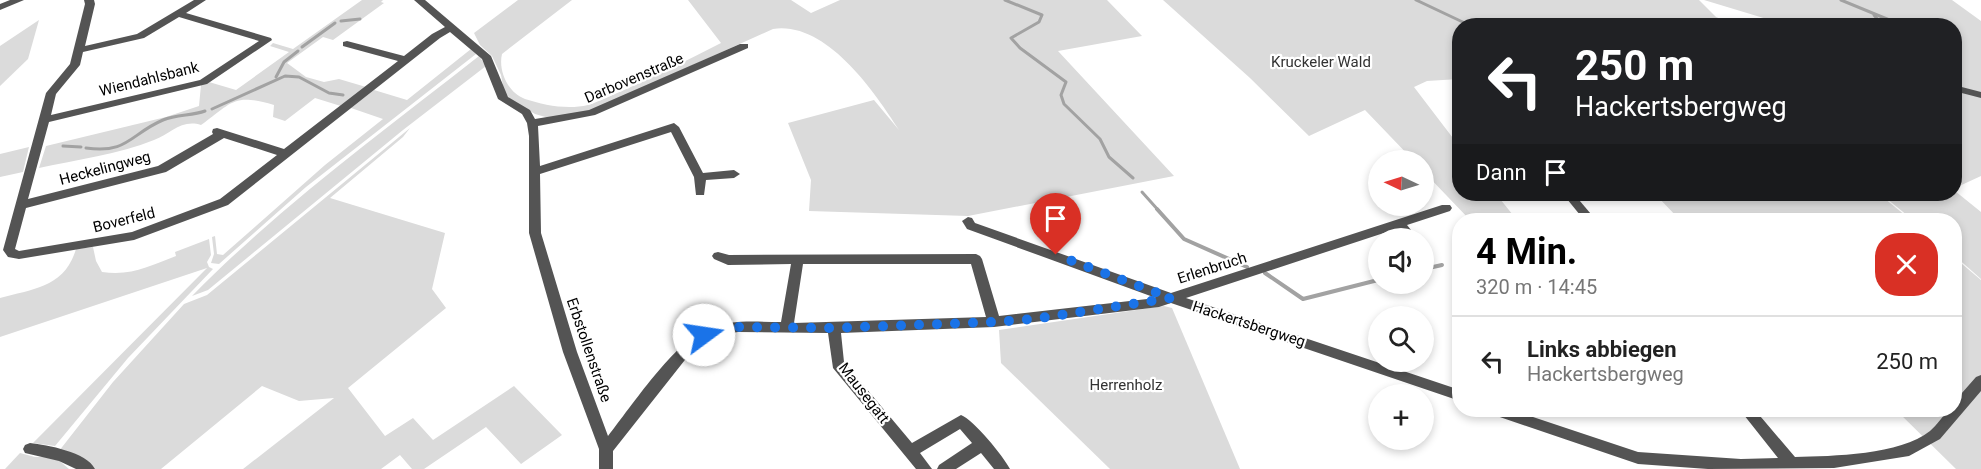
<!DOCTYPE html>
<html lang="de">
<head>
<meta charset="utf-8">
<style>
  :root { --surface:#fff; --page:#f2f2f2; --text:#222; --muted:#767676; --line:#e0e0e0; --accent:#000 }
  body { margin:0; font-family:Roboto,sans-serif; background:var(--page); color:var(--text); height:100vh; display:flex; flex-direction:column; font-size:22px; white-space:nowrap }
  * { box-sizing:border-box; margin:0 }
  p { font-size:20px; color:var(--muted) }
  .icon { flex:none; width:33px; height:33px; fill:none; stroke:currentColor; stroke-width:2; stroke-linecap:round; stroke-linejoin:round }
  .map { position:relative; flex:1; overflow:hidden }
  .side { position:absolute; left:1452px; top:213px; width:510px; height:204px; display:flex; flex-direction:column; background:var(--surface); border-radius:24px; box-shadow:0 3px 9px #0003 }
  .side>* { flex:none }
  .hud { position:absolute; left:1452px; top:18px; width:510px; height:183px; border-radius:24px; box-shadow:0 3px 9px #0003; background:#202124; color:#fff; overflow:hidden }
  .needle { width:39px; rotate:274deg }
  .tools { position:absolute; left:1368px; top:150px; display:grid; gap:12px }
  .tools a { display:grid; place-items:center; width:66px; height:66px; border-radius:50%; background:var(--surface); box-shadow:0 3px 9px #0003; font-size:30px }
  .pin { position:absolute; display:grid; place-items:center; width:51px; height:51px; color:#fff; margin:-62px -26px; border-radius:50% 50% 50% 0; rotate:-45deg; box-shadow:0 0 6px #0007 }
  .pin .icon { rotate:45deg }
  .me { position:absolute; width:66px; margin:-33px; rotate:76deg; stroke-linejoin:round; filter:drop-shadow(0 0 4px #0008) }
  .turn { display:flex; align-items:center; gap:21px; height:126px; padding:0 24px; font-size:27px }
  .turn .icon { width:78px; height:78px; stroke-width:2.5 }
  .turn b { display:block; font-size:42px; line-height:51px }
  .then { display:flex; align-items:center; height:57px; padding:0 24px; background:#0003; gap:12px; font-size:22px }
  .round { display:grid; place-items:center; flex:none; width:63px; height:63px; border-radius:24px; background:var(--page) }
  .overview { display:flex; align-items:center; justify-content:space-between; height:102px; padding:0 24px }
  h1 { font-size:36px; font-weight:700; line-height:45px; color:var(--accent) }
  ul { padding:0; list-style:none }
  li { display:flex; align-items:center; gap:18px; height:90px; padding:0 24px; border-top:2px solid var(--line) }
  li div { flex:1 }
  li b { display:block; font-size:22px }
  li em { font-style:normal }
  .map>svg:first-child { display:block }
  .green { fill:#dbdbdb }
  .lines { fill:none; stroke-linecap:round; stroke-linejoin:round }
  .stream-far1 { stroke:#a2a2a2; stroke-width:3 }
  .stream { stroke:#a2a2a2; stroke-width:4 }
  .minor { fill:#545454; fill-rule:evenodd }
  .route { stroke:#1a73e8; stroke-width:10; stroke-dasharray:0 18 }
  .labels { text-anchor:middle; stroke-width:4.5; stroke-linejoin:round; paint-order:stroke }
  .park-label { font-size:15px; fill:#323232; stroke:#fff }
  .street-label { font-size:15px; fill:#000; stroke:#fff }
</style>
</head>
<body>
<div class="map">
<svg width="1981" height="469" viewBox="0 0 1981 469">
  <rect width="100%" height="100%" fill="#fff"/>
  <g class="green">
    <path d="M362 0H383L381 2 384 3 333 40 323 37 287 63 306 77 324 82 339 79 366 87 344 107 315 98 285 121 273 117 274 105C233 93 233 102 201 125 181 119 171 134 154 140 119 154 76 160 39 168L46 146 166 117 199 106 201 85 209 82 236 90 289 52 270 46 273 43 293 49Z"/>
    <path d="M518 0H572L502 54C498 71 508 93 525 99 544 105 567 110 588 105 599 102 611 95 622 91 656 76 688 60 721 43L688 0H791L811 13 840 0H1107L1142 36 1058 51 1174 176 968 216 809 211 811 180 788 123 874 100 899 130C874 91 826 21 773 29L593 110 549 118 535 114 510 99 504 91 501 75 492 56 480 45 474 33Z"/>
    <path d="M1163 0H1699L1716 17 1734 25 1460 26 1459 79 1427 81 1414 87 1459 146 1460 194H1496L1517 220H1470L1424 172V160H1413L1365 110 1309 136 1250 78Z"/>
    <path d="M1704 0H1952L1981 21V93L1955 86 1954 26 1787 25Z"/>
    <path d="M39 20 28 59 0 86V46Z"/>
    <path d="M471 49 476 54 306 187 219 264 211 263 214 254 212 237 215 236 217 254 223 255 325 165 383 119 351 108 374 90 407 100Z"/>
    <path d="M479 56 486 66 403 130 208 290 192 296C279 207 381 133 479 56Z"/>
    <path d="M1955 89 1981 97V176L1955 188Z"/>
    <path d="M410 128 403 137 330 198 445 233 432 289 446 308 348 388 385 436 413 418 433 440 514 386 562 435 521 464 486 427 424 469H412L400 455 381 469H243L334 398 299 401 262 386 161 469H95L70 454 59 451 113 382 184 304 207 295Z"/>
    <path d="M29 147 23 172 0 177V154Z"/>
    <path d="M1955 191 1981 212V279L1955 256 1954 220H1913L1881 194H1954Z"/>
    <path d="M1655 194H1879L1911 220H1680Z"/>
    <path d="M209 239 211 255 207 262 209 267 213 269 128 358 55 446 33 443 207 268 0 337V298C33 289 65 287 76 249L93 247 96 261 102 272C133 276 149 266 176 256L175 252Z"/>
    <path d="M1955 258 1981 280V469H1956L1896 410H1954Z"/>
    <path d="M1164 306 1172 308 1240 469H1110L1001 363 999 330Z"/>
    <path d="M20 453 35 457H55L69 469H5Z"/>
  </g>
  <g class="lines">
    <g class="stream-far1">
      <path d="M1005 0 1042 15 1039 22 1011 38 1020 48 1066 82 1061 95 1064 104 1100 139 1109 157 1133 178"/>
      <path d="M1416 0 1469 25"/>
      <path d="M1841 0 1904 26"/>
      <path d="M1874 15 1883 26"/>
      <path d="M341 21 360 19"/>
      <path d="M302 47 335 23"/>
      <path d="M276 77 284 62 298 51"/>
      <path d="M212 109 285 76 299 77 329 93 343 95"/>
      <path d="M63 146 81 147"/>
      <path d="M86 148C128 154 130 134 163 120 177 114 192 116 205 111"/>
      <path d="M1142 192 1159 211"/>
    </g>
    <g class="stream">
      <path d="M1157 209 1184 239 1247 267"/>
      <path d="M1424 269 1442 265"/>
      <path d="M1265 273 1303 299 1378 280"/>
    </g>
    <g class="minor">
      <path d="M10 0H24L0 10V4Z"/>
      <path d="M84 0H94L95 4 85 46 137 34 194 0H206L186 13 271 38 272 40 207 84 49 122 28 199 158 166 213 134 212 132 213 129 217 128 284 149 398 61 343 46V42L347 41 404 56 432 34 445 27 414 0H425L491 56 508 97 530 110 535 119 589 110 740 44H748V48L595 115 538 126 540 166 674 123 679 127 703 173 734 170 740 174 734 178 706 180 704 195H696L694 177 671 132 540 174 541 233 577 352 608 436C631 407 675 341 708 328 731 319 758 322 781 322L791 264 728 265 714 259 712 256 714 253 718 252 729 255 976 254 980 256 982 259 999 316 1156 298 967 229 962 221 968 217 972 218 975 223 1171 293 1442 205H1450L1452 208 1450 211 1407 225 1415 235 1413 238H1405L1396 229 1186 298 1460 390V401L1171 303 1159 307 994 327 841 333 844 362 912 443 961 415C973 419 1004 457 1010 469H994L981 453 956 469H937L939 465 972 443 960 429 920 453 932 469H916L833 368 828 333 738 332 714 336 692 351 613 451V469H599V449L563 352 529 233V136L527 123 522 114 498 99 482 59 450 32 440 38 228 205 134 240 19 259 8 257 3 250 46 93 70 64 85 4ZM179 17 259 41 200 80 51 115 56 94 80 65 83 52 144 38ZM224 138 277 155 220 199 132 232 19 251 15 249 26 208 166 172ZM803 264H971L986 317 794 323Z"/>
      <path d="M1954 85 1981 92V98L1954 91Z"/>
      <path d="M1563 194H1574L1596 220H1584Z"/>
      <path d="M1981 375V391L1940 439 1909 456 1834 468 1708 469 1638 464 1491 414 1489 410H1512L1638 452 1741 459 1778 458 1740 410H1755L1795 457C1833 456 1900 455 1930 431 1937 425 1943 416 1948 410H1954V402L1976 377Z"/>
      <path d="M30 443C47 445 87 452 95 469H76L59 461 25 453 23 449 25 445Z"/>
    </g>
  </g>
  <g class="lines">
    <path class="route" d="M704 335 738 327 834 328 994 322 1034 319 1171 298 1056 255"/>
  </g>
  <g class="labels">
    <g class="park-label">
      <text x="1321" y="67">Kruckeler Wald</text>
      <text x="1126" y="390">Herrenholz</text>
    </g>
    <g class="street-label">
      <text transform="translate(634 78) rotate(-23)" y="5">Darbovenstraße</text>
      <text transform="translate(149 79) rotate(-14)" y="5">Wiendahlsbank</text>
      <text transform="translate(105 168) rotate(-15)" y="5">Heckelingweg</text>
      <text transform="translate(124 220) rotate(-14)" y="5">Boverfeld</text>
      <text transform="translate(1212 268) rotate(-18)" y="5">Erlenbruch</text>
      <text transform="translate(1249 324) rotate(18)" y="5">Hackertsbergweg</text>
      <text transform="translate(589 350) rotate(71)" y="5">Erbstollenstraße</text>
      <text transform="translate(864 393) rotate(52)" y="5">Mausegatt</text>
    </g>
  </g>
</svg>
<div class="tools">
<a><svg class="needle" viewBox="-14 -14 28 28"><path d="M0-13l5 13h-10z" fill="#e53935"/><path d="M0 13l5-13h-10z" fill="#767676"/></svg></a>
<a><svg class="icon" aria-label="sound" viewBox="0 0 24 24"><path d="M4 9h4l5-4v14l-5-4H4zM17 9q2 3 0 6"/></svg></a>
<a><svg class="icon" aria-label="search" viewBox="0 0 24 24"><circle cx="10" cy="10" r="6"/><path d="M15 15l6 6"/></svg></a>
<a>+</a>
</div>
<div class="pin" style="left:1056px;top:255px;background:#d93025"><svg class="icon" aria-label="arrive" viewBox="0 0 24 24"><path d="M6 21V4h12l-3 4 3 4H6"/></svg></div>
<svg class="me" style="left:704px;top:335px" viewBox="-20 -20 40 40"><circle r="19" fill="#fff"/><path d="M0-13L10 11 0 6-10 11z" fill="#1a73e8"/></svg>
<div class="hud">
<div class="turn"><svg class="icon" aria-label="left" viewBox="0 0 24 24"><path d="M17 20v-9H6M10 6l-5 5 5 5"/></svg><div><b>250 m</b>Hackertsbergweg</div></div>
<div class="then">Dann<svg class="icon" aria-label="arrive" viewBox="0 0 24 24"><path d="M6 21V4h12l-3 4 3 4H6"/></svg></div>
</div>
<section class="side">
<div class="overview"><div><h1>4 Min.</h1><p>320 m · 14:45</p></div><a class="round" style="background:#d93025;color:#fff"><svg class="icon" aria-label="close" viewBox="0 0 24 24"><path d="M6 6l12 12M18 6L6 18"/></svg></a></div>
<ul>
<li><svg class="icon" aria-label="left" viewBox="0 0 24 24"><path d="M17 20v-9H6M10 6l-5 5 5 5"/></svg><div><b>Links abbiegen</b><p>Hackertsbergweg</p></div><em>250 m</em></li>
</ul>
</section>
</div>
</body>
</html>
